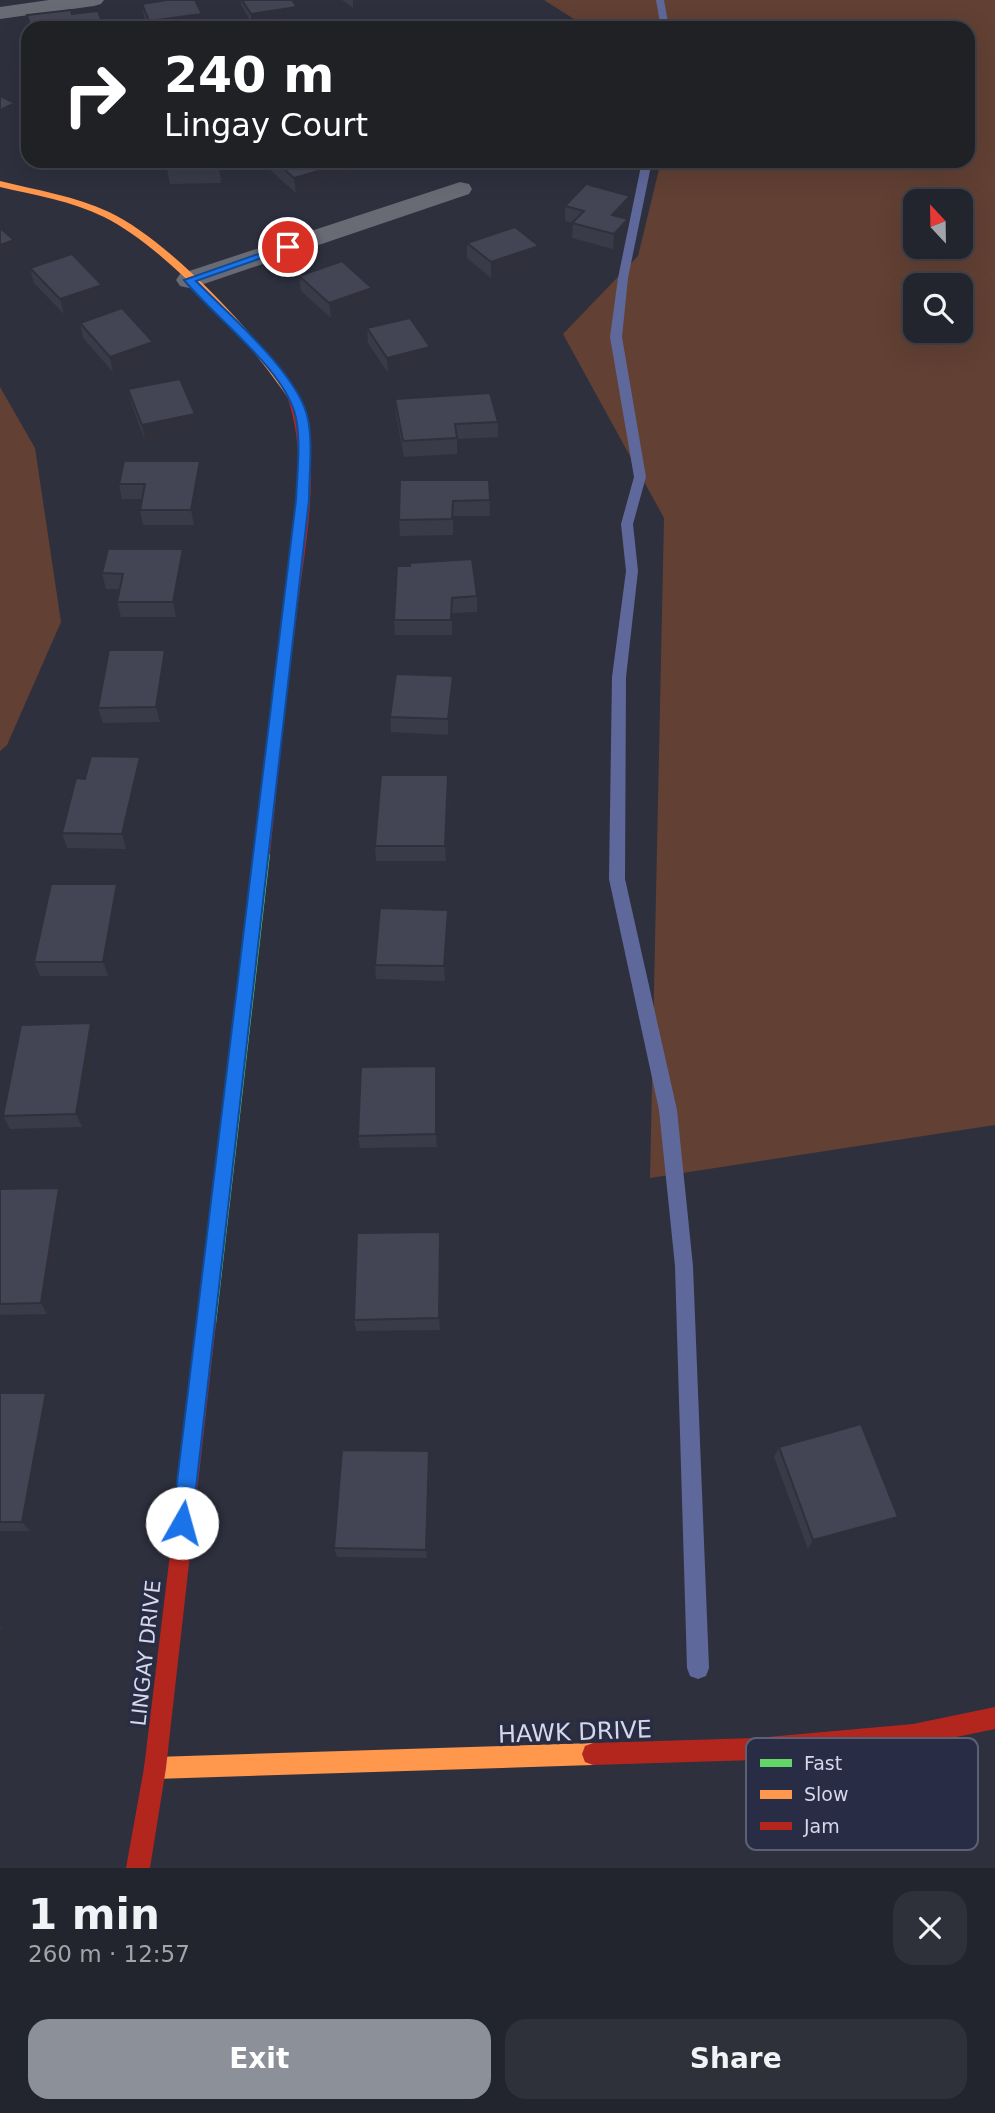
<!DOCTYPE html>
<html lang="en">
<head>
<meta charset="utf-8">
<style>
  :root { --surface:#22242e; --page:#2e303a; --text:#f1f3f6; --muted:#a2a4aa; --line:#3f414a; --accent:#8c9099 }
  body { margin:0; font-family:"DejaVu Sans",sans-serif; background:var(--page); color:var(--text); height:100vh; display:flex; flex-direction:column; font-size:26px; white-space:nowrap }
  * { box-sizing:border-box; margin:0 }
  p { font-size:23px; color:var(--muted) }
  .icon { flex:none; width:38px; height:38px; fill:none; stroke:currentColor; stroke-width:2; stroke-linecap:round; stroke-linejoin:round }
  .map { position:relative; height:1868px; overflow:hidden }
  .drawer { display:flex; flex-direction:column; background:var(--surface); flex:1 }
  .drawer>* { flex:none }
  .hud { position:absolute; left:21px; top:21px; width:954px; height:147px; border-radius:21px; box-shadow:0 7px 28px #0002,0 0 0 2px var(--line); background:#202124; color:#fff; overflow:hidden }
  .needle { width:46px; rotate:338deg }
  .fabs { position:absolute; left:903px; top:189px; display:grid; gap:14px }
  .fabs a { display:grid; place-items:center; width:70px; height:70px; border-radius:14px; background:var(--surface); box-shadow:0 7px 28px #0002,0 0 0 2px var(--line); font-size:35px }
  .pin { position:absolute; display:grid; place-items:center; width:60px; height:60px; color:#fff; margin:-30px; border:4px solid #fff; border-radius:50%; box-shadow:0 2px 7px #0007 }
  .me { position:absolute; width:77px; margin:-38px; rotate:7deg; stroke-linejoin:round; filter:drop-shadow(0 0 5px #0008) }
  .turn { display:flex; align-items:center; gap:24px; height:147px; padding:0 28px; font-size:32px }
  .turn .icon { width:91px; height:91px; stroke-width:2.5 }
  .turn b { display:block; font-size:49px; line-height:60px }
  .round { display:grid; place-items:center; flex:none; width:74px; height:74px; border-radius:21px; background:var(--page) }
  .overview { display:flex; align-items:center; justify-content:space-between; height:119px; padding:0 28px }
  h1 { font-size:42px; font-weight:700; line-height:52px }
  .action { display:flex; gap:14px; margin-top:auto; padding:14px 28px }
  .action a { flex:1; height:80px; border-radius:21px; background:var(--accent); color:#fff; font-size:28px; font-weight:700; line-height:80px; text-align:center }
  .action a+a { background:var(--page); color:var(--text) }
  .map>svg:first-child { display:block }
  .green { fill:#624034; fill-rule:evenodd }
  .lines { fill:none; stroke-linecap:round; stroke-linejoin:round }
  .stream { fill:#5f689a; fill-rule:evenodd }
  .street { fill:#686a74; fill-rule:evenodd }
  .fast { fill:#63d668; fill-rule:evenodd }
  .slow { fill:#ff974d; fill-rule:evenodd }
  .jam { fill:#b3261e; fill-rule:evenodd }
  .wall { fill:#3a3b49 }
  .shaded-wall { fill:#2f303c }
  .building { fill:#434555; stroke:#2f303c; stroke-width:2 }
  .route { fill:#1a73e8; stroke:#114b97; stroke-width:2 }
  .labels { text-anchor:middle; stroke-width:7; stroke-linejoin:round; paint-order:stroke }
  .street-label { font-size:21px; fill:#d5d8e8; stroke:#282c44 }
  .near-street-label { font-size:24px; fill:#d5d8e8; stroke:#282c44 }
  .key { fill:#282c44; stroke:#5c6075; stroke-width:2 }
  .key-label { font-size:19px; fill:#d5d8e8 }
</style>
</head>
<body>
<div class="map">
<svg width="995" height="1868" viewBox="0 0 995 1868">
  <rect width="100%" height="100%" fill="#2e303e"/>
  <g class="green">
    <path d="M544 0H995V1125L650 1178 664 518 563 334 638 256 661 161H968V28H588ZM915 201H961V247H915ZM915 285H961V331H915Z"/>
    <path d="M0 387 35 448 61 622 7 745 0 751Z"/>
  </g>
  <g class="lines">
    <g class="stream">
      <path d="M656 0H664L669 28H661Z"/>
      <path d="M642 161H652L628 278 622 337 646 477 633 524 638 571 626 677 625 879 677 1110 693 1266 709 1668 706 1676 698 1679 690 1676 687 1668 675 1266 659 1110 609 879 612 677 626 571 621 524 634 477 610 337 618 278Z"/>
    </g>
    <g class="street">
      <path d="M49 0H104L101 4 94 6 0 19V7Z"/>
      <path d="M460 182 469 184 472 189 469 194 198 286 189 288 180 286 176 280 180 274Z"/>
    </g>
    <path class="fast" d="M262 848 270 854 216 1324 214 1330 207 1333 200 1330 198 1324 254 854Z"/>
    <g class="slow">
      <path d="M0 181C36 190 75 196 109 212 171 241 263 341 300 399L298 401H290C250 341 168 249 104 217 72 201 34 195 0 187Z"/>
      <path d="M593 1743 601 1746 604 1754 601 1762 593 1765 155 1779 147 1776 144 1768 147 1760 155 1757Z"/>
    </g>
    <g class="jam">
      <path d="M294 396 300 399C323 471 304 547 296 621 286 698 278 776 270 854L262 860 254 854C264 776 272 698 282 621 292 548 311 471 288 399Z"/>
      <path d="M207 1315 214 1318 216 1324 166 1768 150 1868H126L144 1768 198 1324 200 1318Z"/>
      <path d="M995 1707V1729L913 1746 755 1760 593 1765 585 1762 582 1754 585 1746 593 1743 755 1738 913 1724Z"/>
    </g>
  </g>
  <g class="wall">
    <path d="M241 0H292L298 14 251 22 241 5Z"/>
    <path d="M342 0H382L353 8Z"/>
    <path d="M142 4 204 28H149L144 17Z"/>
    <path d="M224 161 221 183 170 184 167 169Z"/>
    <path d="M268 161H348L350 176 296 193 269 169Z"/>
    <path d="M564 161H607L572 169Z"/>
    <path d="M565 206 629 211 623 217 627 234 613 249 572 238 573 223 565 221Z"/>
    <path d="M467 243 539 246V261L491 278 467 258Z"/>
    <path d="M30 268 105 300 64 314 34 283Z"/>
    <path d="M299 276 373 303 331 318 301 291Z"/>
    <path d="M80 323 153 342 156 357 113 372 83 338Z"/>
    <path d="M367 328 430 347 431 362 388 373 368 343Z"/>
    <path d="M128 389 198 429 145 441 132 405Z"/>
    <path d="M395 399 498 422V437L457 439V454L404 457 396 415Z"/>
    <path d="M203 476 194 525H143L140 510 142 499H122L119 484Z"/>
    <path d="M489 480 490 516H453V535L400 536 399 520Z"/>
    <path d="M183 549 186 565 176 617H121L117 602 120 589H106L102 573Z"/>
    <path d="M397 566 477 596V612L452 613V635H395L394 620Z"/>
    <path d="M165 650 169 665 160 722 103 723 98 708Z"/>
    <path d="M453 692 448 735 391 732 390 717Z"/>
    <path d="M140 757 144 772 126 849 67 848 62 833Z"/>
    <path d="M448 775 449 790 446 861H376L375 846Z"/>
    <path d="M117 884 121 898 108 976H40L34 962Z"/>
    <path d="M448 924 445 981 376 979 375 965Z"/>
    <path d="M96 1037 82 1127 10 1129 3 1116Z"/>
    <path d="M437 1079V1147L360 1148 358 1136Z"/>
    <path d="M59 1188 65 1200 47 1314 0 1315V1189Z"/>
    <path d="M441 1244 440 1330 356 1331 354 1320Z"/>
    <path d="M0 1393H46L53 1403 30 1531H0Z"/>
    <path d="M779 1447 892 1526 808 1549 774 1457Z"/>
    <path d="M430 1461 427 1558 337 1557 334 1548Z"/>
  </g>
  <g class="shaded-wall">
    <path d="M353 0H382L353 8Z"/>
    <path d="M297 7 298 14 251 22V14Z"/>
    <path d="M202 14 204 28H150L149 21Z"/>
    <path d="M15 103 16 111 0 118V110Z"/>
    <path d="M220 161H224L221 183 219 168Z"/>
    <path d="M573 161H607L572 169Z"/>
    <path d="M349 162 350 176 296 193 294 178Z"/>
    <path d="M630 196 629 211 611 230 612 215Z"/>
    <path d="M628 219 627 234 613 249 614 234Z"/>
    <path d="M2 222 6 237 0 240V223Z"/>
    <path d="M14 240 18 255 0 262V245Z"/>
    <path d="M539 246V261L491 278V262Z"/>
    <path d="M102 285 105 300 64 314 60 299Z"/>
    <path d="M372 288 373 303 331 318 329 303Z"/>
    <path d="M153 342 156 357 113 372 110 357Z"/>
    <path d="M430 347 431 362 388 373 387 358Z"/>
    <path d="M195 414 198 429 145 441 142 425Z"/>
    <path d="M200 461 203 476 194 525 191 510Z"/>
    <path d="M183 549 186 565 176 617 173 602Z"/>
    <path d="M165 650 169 665 160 722 156 707Z"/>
    <path d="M453 676V692L448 735V719Z"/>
    <path d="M140 757 144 772 126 849 122 834Z"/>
    <path d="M448 775 449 790 446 861 445 846Z"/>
    <path d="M117 884 121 898 108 976 103 962Z"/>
    <path d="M448 910V924L445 981 444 966Z"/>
    <path d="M91 1023 96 1037 82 1127 76 1114Z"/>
    <path d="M436 1066 437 1079V1147L436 1134Z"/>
    <path d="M59 1188 65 1200 47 1314 41 1303Z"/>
    <path d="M440 1232 441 1244 440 1330 439 1318Z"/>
    <path d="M46 1393 53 1403 30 1531 22 1522Z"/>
    <path d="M429 1451 430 1461 427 1558 426 1550Z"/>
    <path d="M898 1517 892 1526 808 1549 813 1540Z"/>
    <path d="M3 1625 11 1633 0 1692V1641Z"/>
  </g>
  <g class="building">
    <path d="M167 0H195L202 14 149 21 142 4Z"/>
    <path d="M242 0H292L297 7 251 14Z"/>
    <path d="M71 10 72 14 98 11 104 27 31 28 27 15Z"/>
    <path d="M0 96 15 103 0 110Z"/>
    <path d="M169 161H220L219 168 167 169Z"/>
    <path d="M275 161H348L349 162 294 178Z"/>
    <path d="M586 184 630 196 612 215 628 219 614 234 572 223 584 211 565 206Z"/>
    <path d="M515 227 539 246 491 262 467 243Z"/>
    <path d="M0 228 14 240 0 245Z"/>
    <path d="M72 254 102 285 60 299 30 268Z"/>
    <path d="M342 261 372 288 329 303 299 276Z"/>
    <path d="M122 308 153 342 110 357 80 323Z"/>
    <path d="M410 318 430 347 387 358 367 328Z"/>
    <path d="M180 379 195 414 142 425 128 389Z"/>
    <path d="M490 393 498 422 455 424 457 438 403 441 395 399Z"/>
    <path d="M124 461H200L191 510H140L145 484H119Z"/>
    <path d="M400 480H489L490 500 453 501 452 519 399 520Z"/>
    <path d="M108 549H183L173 602H117L123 574 102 573Z"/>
    <path d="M472 559 477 596 452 598 451 620H394L397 566H410V563Z"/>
    <path d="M109 650H165L156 707 98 708Z"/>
    <path d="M396 674 453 676 448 719 390 717Z"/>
    <path d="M91 756 140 757 122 834 62 833 76 778 85 779Z"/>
    <path d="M381 775H448L445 846H375Z"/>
    <path d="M51 884H117L103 962H34Z"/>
    <path d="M380 908 448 910 444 966 375 965Z"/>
    <path d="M91 1023 76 1114 3 1116 21 1025Z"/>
    <path d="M436 1066V1134L358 1136 361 1067Z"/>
    <path d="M59 1188 41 1303 0 1304V1189Z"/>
    <path d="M440 1232 439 1318 354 1320 357 1233Z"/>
    <path d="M0 1393H46L22 1522H0Z"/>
    <path d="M861 1424 898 1517 813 1540 779 1447Z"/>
    <path d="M342 1450 429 1451 426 1550 334 1548Z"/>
    <path d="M0 1625H3L0 1641Z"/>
  </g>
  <path class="route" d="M284 245 293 247 196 281C228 314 299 374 308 419 313 445 309 474 309 500L192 1523 189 1531 182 1534 175 1531 172 1523 296 500C297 474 301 445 296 418 286 370 215 318 184 280Z"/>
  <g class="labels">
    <g class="street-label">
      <text transform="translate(146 1653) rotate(-84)" y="7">LINGAY DRIVE</text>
    </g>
    <g class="near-street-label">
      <text transform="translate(575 1732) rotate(-2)" y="8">HAWK DRIVE</text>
    </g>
  </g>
  <rect x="746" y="1738" width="232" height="112" rx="10" class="key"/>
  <rect x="760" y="1759" width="32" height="8" fill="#63d668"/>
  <rect x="760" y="1790" width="32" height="9" fill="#ff974d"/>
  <rect x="760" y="1822" width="32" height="8" fill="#b3261e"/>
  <g class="key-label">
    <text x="804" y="1770">Fast</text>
    <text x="804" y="1801">Slow</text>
    <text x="804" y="1833">Jam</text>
  </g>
</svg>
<div class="fabs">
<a><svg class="needle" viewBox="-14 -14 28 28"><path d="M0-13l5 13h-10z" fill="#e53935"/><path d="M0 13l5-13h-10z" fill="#a2a4aa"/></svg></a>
<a><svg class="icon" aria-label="search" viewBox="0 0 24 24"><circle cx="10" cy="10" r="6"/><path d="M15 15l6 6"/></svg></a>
</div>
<div class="pin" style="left:288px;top:247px;background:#d93025"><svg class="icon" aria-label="arrive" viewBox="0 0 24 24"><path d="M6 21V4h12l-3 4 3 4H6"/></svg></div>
<svg class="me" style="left:182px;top:1523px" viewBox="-20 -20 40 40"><circle r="19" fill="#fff"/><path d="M0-13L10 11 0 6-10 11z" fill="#1a73e8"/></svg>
<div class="hud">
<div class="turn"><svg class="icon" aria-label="right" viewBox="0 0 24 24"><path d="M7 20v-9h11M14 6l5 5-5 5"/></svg><div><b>240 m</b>Lingay Court</div></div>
</div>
</div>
<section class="drawer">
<div class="overview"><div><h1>1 min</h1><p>260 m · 12:57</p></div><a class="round"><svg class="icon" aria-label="close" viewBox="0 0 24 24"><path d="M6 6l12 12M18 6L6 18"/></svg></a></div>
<div class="action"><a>Exit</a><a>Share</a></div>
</section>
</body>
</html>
